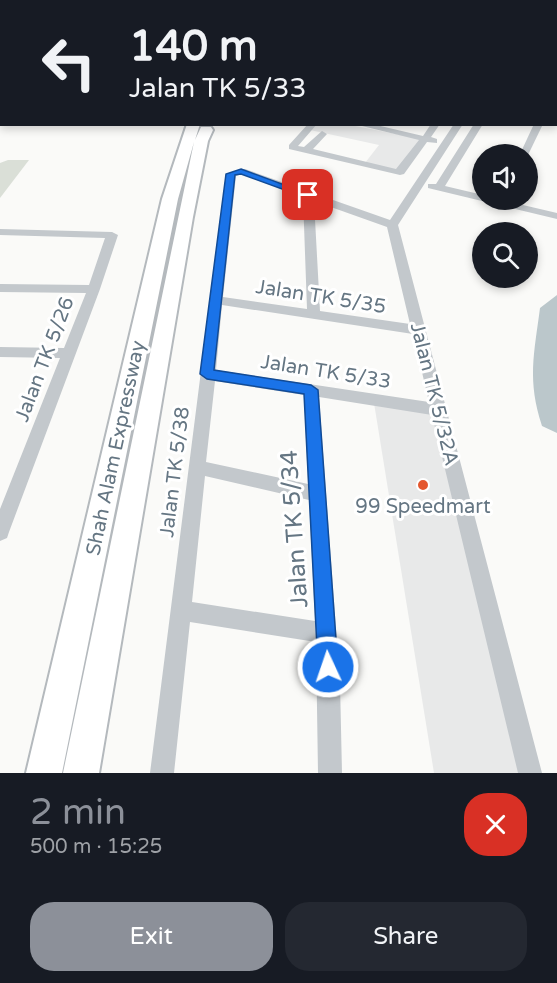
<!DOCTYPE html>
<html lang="en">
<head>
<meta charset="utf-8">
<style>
  :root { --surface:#171b24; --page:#242831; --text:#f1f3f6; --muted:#9ea1a6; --accent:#8c9099 }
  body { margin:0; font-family:"Varela Round",sans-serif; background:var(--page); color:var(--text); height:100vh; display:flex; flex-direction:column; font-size:22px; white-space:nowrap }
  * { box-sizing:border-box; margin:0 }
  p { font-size:20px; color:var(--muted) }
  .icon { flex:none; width:33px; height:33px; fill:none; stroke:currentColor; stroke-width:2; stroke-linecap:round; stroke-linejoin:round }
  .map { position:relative; height:773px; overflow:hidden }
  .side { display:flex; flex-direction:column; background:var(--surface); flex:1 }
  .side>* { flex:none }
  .guide { position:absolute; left:0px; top:0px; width:558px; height:126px; box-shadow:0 3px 9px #0003; background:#171b24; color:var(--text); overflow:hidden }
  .buttons { position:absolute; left:472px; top:144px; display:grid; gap:12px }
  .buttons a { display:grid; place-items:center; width:66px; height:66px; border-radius:50%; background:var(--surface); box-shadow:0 3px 9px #0003; font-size:30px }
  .pin { position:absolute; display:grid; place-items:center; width:51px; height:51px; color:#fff; margin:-26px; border-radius:12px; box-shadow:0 3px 9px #0006 }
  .me { position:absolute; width:66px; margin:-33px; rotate:357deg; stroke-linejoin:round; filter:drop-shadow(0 0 4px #0008) }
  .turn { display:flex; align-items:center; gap:21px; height:126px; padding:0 30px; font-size:27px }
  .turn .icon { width:78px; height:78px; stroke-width:2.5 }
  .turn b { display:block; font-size:42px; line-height:51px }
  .round { display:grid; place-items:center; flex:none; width:63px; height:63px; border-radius:24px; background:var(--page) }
  .head { display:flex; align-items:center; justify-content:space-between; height:102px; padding:0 30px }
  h1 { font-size:36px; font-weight:600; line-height:45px; color:var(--accent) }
  .cta { display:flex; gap:12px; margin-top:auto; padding:12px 30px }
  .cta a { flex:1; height:69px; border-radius:24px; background:var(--accent); color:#fff; font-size:24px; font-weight:600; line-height:69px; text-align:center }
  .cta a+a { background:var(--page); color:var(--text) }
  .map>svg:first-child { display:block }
  .built { fill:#e8e9e9 }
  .green { fill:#dadfd7 }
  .water { fill:#bbc7cb }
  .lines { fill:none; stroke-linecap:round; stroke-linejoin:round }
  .highway-casing { stroke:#b4b9bd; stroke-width:4 }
  .minor { fill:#c3c8cc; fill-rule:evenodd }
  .highway { fill:#fff; fill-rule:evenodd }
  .route { fill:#1a73e8; stroke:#114b97; stroke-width:1.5 }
  .poi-dot { fill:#e4572e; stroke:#fff; stroke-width:2 }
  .labels { text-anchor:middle; stroke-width:6; stroke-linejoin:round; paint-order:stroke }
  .street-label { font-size:20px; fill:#657683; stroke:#fff }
  .poi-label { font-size:20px; fill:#657683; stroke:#fff }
  .near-street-label { font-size:24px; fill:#657683; stroke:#fff }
</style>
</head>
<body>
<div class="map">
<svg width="557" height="773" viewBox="0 0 557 773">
  <rect width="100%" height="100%" fill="#fafaf8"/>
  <g class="built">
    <path d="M316 125H350L422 139 397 171 365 163 379 145 310 130Z"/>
    <path d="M374 403 435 413 523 773H434Z"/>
  </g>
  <path class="green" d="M8 160H29L0 198V163Z"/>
  <path class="water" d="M557 295V433L542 426C527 380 534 354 540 308Z"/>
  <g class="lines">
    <g class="highway-casing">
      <g id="highway">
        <path d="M285 0H293L284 2Z"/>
        <path d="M306 0H315L305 2Z"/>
        <path d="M187 124H200L195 140 201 127H211L213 130 208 141 193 217 99 773H63L194 142 178 199 62 773H26L162 199Z"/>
      </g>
    </g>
    <g class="minor">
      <path d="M91 0H99L100 1 93 2Z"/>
      <rect x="0" y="2" width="2" height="4"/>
      <rect x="0" y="14" width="2" height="4"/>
      <rect x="556" y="25" width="1" height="4"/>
      <rect x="0" y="28" width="2" height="4"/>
      <rect x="556" y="75" width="1" height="4"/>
      <rect x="556" y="103" width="1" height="6"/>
      <path d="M308 124H317L298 146 304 147 322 131 327 134 313 149 396 169 419 140 354 124H372L423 136 431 124H440L431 137 437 139V143L427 142 404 174 400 175 289 149V145Z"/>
      <path d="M454 124H463L398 225 542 773H518L432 415 319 397 340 683 342 773H318L316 642 190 622 174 773H150L226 174 245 169 390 220ZM241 174 303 197 307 309 223 297 236 176ZM314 201 387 227 410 324 320 311ZM222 305 413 334 429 402 216 370ZM215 381 304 395 308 484 206 462ZM205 476 309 500 315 621 192 602Z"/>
      <path d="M474 124H483L445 186 483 195V200H502L557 213V219L428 188V184H436Z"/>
      <path d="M534 124H543L528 155 520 154Z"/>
      <path d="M0 229 112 232 118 235 100 289 9 532 7 538 0 541V509L60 358 0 357V347L64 348 86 293 0 292V284L89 285 105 238 0 235Z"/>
    </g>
    <use href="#highway" class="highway"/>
  </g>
  <path class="route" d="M241 169 312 195 304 197 241 174 235 175 214 370 311 385 318 390 338 667 335 674 328 676 321 674 318 667 304 394 207 379 200 374 226 174Z"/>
  <circle class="poi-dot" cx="423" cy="485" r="6"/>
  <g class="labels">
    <g class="street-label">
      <text transform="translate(321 296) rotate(9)" y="7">Jalan TK 5/35</text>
      <text transform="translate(44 359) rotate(-69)" y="7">Jalan TK 5/26</text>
      <text transform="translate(326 371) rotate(9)" y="7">Jalan TK 5/33</text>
      <text transform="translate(435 394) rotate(76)" y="7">Jalan TK 5/32A</text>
      <text transform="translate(115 448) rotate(-78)" y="7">Shah Alam Expressway</text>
      <text transform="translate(174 472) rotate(-83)" y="7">Jalan TK 5/38</text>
    </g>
    <g class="poi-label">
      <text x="423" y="513">99 Speedmart</text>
    </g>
    <g class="near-street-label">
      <text transform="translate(294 529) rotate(-94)" y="8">Jalan TK 5/34</text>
    </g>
  </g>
</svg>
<div class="buttons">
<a><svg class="icon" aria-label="sound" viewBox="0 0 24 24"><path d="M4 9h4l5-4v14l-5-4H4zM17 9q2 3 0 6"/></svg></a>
<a><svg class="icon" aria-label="search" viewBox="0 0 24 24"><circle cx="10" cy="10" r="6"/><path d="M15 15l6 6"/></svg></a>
</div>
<div class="pin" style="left:308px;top:195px;background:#d93025"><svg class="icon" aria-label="arrive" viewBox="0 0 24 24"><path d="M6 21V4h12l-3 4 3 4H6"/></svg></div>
<svg class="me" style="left:328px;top:667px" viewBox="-20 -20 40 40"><circle r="17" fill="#1a73e8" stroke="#fff" stroke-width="3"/><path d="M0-11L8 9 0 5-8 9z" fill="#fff"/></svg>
<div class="guide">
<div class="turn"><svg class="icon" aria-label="left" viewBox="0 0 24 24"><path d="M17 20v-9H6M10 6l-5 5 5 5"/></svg><div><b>140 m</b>Jalan TK 5/33</div></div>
</div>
</div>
<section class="side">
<div class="head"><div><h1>2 min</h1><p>500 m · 15:25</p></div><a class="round" style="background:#d93025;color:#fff"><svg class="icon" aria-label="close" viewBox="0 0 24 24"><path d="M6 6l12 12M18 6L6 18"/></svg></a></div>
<div class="cta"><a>Exit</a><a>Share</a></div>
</section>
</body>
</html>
